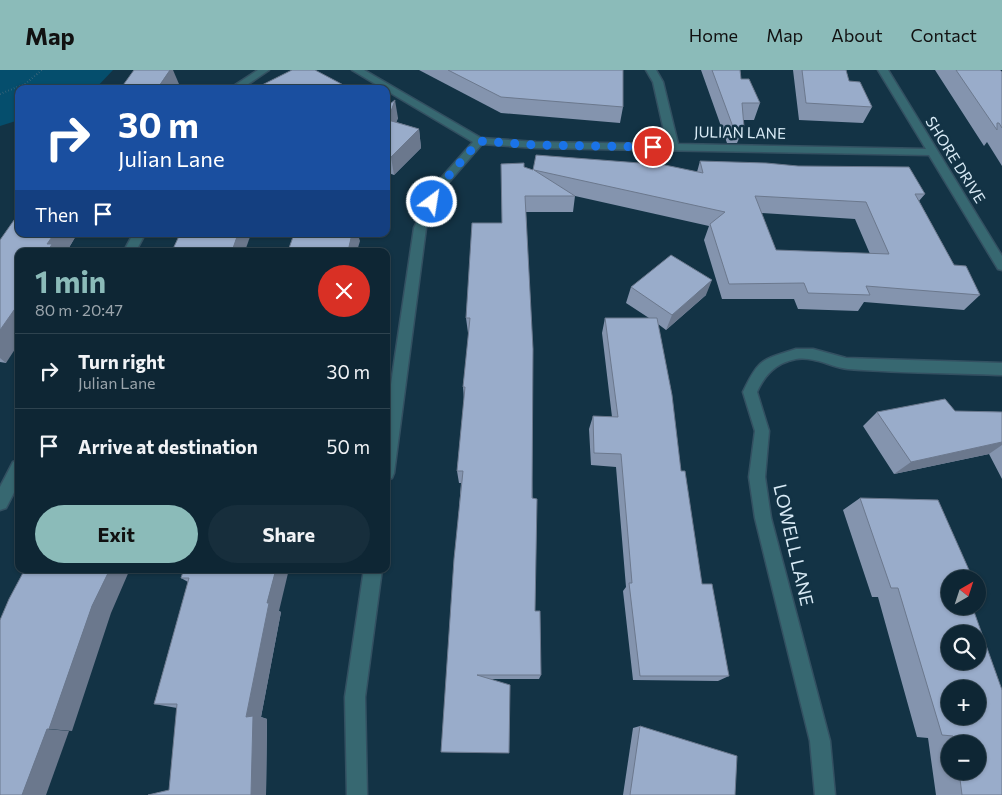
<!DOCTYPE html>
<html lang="en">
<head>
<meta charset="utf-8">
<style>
  :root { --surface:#0e2634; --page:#172e3c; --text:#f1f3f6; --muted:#9ba5ac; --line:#2e434f; --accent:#8bbbb9 }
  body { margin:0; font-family:Commissioner,sans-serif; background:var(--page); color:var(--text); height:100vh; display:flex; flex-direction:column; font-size:19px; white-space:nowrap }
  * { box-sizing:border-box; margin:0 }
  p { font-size:16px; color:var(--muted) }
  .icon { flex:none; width:28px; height:28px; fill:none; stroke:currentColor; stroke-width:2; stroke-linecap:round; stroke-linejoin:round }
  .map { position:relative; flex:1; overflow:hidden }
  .side { position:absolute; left:15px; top:178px; width:375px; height:325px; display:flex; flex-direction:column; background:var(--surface); border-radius:10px; box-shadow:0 1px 4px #0004,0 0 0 1px var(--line) }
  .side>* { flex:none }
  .hud { position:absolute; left:15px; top:15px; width:375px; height:152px; border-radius:10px; box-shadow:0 1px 4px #0004,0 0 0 1px var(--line); background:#1a4fa0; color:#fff; overflow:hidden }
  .needle { width:32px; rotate:39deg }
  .controls { position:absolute; left:941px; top:500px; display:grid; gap:10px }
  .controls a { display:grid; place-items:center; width:45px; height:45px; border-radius:50%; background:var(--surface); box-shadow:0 1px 4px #0004,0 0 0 1px var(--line); font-size:25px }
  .pin { position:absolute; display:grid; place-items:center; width:42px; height:42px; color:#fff; margin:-21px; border:2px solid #fff; border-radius:50%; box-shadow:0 1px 5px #0007 }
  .me { position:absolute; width:55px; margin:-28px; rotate:31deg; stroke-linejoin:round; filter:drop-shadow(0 0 4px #0008) }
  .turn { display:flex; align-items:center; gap:18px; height:105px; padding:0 20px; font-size:22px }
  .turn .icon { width:65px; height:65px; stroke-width:2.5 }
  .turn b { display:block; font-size:35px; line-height:42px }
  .then { display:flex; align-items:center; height:48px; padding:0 20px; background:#0003; gap:10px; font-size:19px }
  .round { display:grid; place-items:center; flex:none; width:52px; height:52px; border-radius:26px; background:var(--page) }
  .head { display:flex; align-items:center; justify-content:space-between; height:85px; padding:0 20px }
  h1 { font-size:30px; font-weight:700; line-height:38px; color:var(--accent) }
  .button { display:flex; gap:10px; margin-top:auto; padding:10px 20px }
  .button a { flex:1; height:58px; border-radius:30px; background:var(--accent); color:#111; font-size:20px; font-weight:700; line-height:58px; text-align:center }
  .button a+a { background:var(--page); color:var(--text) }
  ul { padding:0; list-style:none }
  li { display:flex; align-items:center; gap:15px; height:75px; padding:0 20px; border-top:1px solid var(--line) }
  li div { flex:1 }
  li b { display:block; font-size:19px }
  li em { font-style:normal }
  header { display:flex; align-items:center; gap:30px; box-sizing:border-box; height:70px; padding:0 25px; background:var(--accent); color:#111 }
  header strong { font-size:24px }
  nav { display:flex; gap:28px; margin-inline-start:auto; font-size:18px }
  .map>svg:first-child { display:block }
  .green { fill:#054e6d }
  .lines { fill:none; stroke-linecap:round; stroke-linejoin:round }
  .street-casing { stroke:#335061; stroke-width:3 }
  .path { stroke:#577282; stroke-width:2; stroke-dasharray:0.5 2.5; stroke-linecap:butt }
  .street { fill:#376871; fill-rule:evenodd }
  .wall { fill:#8494ae; fill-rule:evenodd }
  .shaded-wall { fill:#6b788d }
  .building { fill:#99acca; stroke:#6b788d; fill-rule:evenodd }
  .route { stroke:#1a73e8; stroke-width:9; stroke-dasharray:0 16.2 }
  .labels { text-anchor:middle; stroke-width:5; stroke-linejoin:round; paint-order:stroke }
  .far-street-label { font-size:15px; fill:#d9ebf6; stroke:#133345 }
  .street-label { font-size:18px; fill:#d9ebf6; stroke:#133345 }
</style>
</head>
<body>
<header>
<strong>Map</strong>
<nav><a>Home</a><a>Map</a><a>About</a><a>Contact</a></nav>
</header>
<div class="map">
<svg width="1002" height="725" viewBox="0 0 1002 725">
  <rect width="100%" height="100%" fill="#133345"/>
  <path class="green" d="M0 0H113L95 19H19V50L0 56Z"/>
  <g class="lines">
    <g class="street-casing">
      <g id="street">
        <path d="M258 0H269L241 19H229Z"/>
        <path d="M352 0H364L481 68 536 72 667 74 653 12 646 0H656L663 12 678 74 926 79 878 0H888L1002 186V200L998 199 929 85 536 78 482 74 443 119 426 158 394 403 392 408 386 410V348L414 158 434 116 473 72Z"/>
        <path d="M133 164H145L136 181H124Z"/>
        <path d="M796 279H813L846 288 1002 293V305C951 303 899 303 848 299 831 297 814 286 796 289 776 293 765 304 757 322L769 361 765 407 771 448 830 671 835 725H815L810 671 755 448 749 407 755 361 743 322C759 288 762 290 796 279Z"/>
        <path d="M19 390V413L6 438 0 440V417L13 392Z"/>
        <path d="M364 499H382L365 627 367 725H347L345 627Z"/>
      </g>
    </g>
    <path class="path" d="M0 24 25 14 42 0"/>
    <use href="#street" class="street"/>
  </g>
  <g class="wall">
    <path d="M419 0H623V37L620 53 501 43Z"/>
    <path d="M701 0H740L741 9 760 33 754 50H743L744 57 737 73H727Z"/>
    <path d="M793 0H846L849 11 872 37 863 53 799 50Z"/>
    <path d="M935 0H1000L1002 2V96L987 72 984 76Z"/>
    <path d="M386 37 398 48 396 52 419 59 421 78 394 105 386 102Z"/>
    <path d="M700 91 925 124 919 131 954 195 980 225 964 240 864 232 858 241 798 239 794 229H722L704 170 709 156 575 126 573 142H526L535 541 541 605 539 609H491L509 683 441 682 461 413H459L457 401 464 330 463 317 469 263H468L466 248 524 97 533 100 697 102ZM761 143 855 149 870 184 776 180Z"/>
    <path d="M77 164 67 181H19L6 293 0 292V170Z"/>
    <path d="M631 217 706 225 666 260 658 254 681 401 702 514 729 606 718 611 633 610 623 521 626 517 616 397 591 395 589 359 593 346 612 347 602 263 605 248H649L626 233Z"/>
    <path d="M955 341 1002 342V409L989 384 894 404 863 356 877 342Z"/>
    <path d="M860 428 950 509 1002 725H936L928 668 917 667 878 527H872L843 440ZM950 674H978V701H950Z"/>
    <path d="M184 499 281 542 261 647 267 649 266 725H148L169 720 177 638 154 634 188 512 181 508Z"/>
    <path d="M640 656 735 725H623L633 658Z"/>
  </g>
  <g class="shaded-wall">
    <path d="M170 0H173L179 14 176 19H157Z"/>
    <path d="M395 30 398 48 391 68 388 50Z"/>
    <path d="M419 59 421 78 394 105 391 87Z"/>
    <path d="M54 164H77L67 181H48L47 174Z"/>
    <path d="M238 164H251L245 181H232Z"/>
    <path d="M352 164H359L358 165 360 171 357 181H348Z"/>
    <path d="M712 210 706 225 666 260 672 245Z"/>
    <path d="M19 233V273L6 293 0 288V260Z"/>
    <path d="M1002 372V375L989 384 894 404 911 392Z"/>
    <path d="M110 499H130L111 543 72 661 49 659 92 536Z"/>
    <path d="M276 499H289L279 541 281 542 261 647 267 649 266 725H251L246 647 267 533Z"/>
    <path d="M47 659 69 661 46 725H22Z"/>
  </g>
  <g class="building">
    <path d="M134 0H170L157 19H110L121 18Z"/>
    <path d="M292 0H315L351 19H259L262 15Z"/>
    <path d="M448 0H623V37L501 27Z"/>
    <path d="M712 0H740L741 9H749L760 33H742L744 57H733Z"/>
    <path d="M802 0H846L849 11 860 12 872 37 806 33Z"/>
    <path d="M956 0H1000L1002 2V58L999 53H997V60Z"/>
    <path d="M395 30 388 50 419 59 391 87 386 85V37Z"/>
    <path d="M536 85 640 93 641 90 703 103 700 91 766 93 798 96 909 97 925 124H915L954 195 966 196 980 225 866 216 870 225 808 223 804 213 729 214 710 154 725 142 534 100 575 126H525L533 279 532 428 537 429 535 541H540L541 605H477L510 615 509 683 441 682 454 489 463 401H457L465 317H463L470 248H466L472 153H502L501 94 524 93V97L533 100ZM755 126 866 132 889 184 776 180Z"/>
    <path d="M19 143V164H54L47 174H52L48 181H19V228L18 230H19V233L0 260V170Z"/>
    <path d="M180 164H238L232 181H172Z"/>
    <path d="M294 164H352L348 181H288Z"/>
    <path d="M671 185 712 210 672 245 631 217Z"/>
    <path d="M605 248H657L672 325 681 401H685L702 514H712L729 606H640L629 513H632L621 384 594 383 593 346 618 347Z"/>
    <path d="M945 329 955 341 1002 342V372L911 392 877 342Z"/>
    <path d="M860 428 938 430 973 509H950V536H972L1002 620V725H962L959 701H978V674H954L953 666 942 665 898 518H891ZM950 564H978V591H950ZM950 619H978V646H950Z"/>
    <path d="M25 499H110L92 536 49 659H47L22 725H0V550L9 529Z"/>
    <path d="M184 499H276L267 533H269L246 647 253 646 251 725H148L169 720 177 634H154L189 508H181Z"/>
    <path d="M640 656 737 686 735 725H630Z"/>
  </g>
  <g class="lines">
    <path class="route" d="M432 132 438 118 479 71 536 75 653 77"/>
  </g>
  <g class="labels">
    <g class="far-street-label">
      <text transform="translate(740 63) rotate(1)" y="5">JULIAN LANE</text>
      <text transform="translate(955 90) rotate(58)" y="5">SHORE DRIVE</text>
    </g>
    <g class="street-label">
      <text transform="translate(793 475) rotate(77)" y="6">LOWELL LANE</text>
    </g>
  </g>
</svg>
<div class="controls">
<a><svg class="needle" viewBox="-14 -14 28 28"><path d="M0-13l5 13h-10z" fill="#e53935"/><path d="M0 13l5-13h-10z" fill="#9ba5ac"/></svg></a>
<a><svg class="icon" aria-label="search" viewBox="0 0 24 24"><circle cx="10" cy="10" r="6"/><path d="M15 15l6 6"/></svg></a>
<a>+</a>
<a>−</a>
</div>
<div class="pin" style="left:653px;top:77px;background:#d93025"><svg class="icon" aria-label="arrive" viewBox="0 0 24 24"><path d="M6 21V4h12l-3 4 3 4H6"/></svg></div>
<svg class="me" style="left:432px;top:132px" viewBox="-20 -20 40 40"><circle r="17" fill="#1a73e8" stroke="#fff" stroke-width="3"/><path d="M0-11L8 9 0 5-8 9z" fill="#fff"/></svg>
<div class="hud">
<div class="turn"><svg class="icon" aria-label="right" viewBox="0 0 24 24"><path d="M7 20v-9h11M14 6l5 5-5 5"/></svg><div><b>30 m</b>Julian Lane</div></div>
<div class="then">Then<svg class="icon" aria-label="arrive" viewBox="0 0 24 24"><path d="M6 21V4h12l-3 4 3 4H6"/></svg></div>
</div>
<section class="side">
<div class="head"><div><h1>1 min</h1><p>80 m · 20:47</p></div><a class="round" style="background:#d93025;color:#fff"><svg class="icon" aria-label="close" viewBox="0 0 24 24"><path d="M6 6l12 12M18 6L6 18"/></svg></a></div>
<ul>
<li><svg class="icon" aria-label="right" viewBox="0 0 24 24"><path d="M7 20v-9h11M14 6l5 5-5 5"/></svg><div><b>Turn right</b><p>Julian Lane</p></div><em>30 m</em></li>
<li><svg class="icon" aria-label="arrive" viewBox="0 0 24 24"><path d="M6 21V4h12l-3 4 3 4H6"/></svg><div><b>Arrive at destination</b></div><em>50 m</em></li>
</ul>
<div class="button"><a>Exit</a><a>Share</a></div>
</section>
</div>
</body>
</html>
